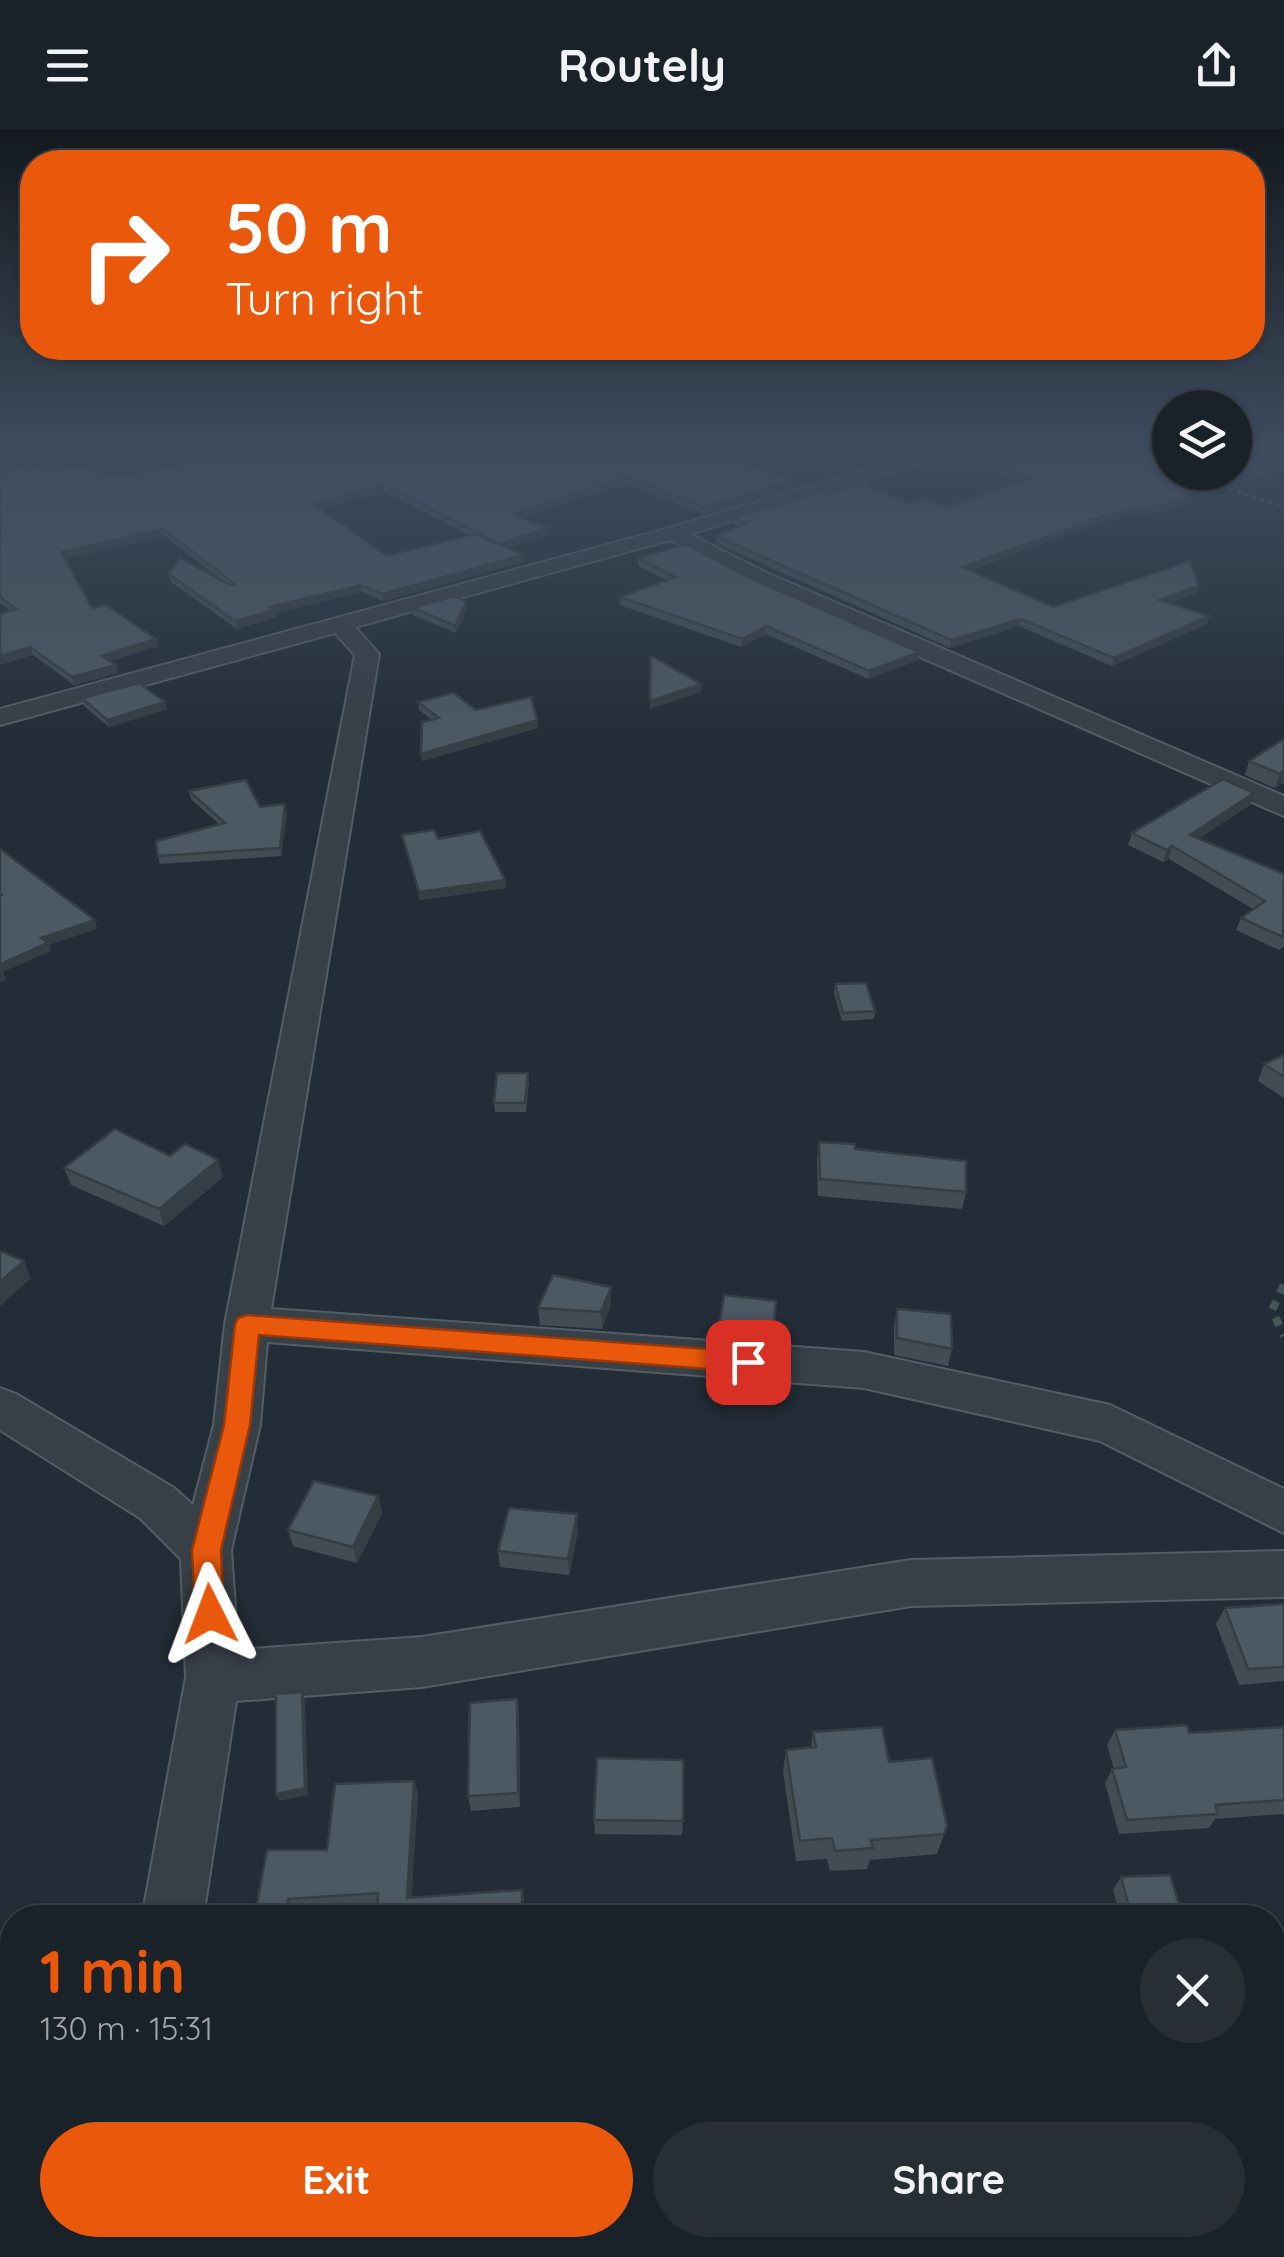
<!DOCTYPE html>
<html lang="en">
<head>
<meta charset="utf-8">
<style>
  :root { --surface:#1a2229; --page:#272f35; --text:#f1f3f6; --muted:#9fa4a8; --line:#383f46; --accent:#ea580c }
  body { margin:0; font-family:Quicksand,sans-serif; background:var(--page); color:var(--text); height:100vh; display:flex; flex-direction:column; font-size:38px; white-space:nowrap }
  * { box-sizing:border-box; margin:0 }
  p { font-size:32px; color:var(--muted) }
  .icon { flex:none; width:55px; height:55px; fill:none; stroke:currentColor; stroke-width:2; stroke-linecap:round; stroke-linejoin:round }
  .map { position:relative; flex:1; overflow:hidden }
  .side { position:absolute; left:0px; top:1775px; width:1285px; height:352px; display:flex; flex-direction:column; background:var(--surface); border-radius:40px 40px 0 0; box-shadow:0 2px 8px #0004,0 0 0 2px var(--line) }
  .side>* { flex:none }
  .top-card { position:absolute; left:20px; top:20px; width:1245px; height:210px; border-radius:40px; box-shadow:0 2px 8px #0004,0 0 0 2px var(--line); background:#ea580c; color:#fff; overflow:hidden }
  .fabs { position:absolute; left:1152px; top:260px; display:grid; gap:20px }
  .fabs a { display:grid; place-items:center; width:100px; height:100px; border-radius:50%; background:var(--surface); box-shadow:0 2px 8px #0004,0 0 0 2px var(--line); font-size:50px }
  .pin { position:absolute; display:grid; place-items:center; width:85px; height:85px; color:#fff; margin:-42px; border-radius:20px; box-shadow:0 5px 15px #0006 }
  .me { position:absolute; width:110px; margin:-55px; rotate:357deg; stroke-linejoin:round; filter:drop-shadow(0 0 8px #0008) }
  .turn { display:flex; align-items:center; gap:35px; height:210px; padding:0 40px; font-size:45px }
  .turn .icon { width:130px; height:130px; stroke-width:2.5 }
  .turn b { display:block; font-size:70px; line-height:85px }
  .round { display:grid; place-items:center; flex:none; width:105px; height:105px; border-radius:52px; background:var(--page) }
  .summary { display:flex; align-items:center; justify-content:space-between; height:170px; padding:0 40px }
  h1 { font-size:60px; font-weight:800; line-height:75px; color:var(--accent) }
  .button { display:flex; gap:20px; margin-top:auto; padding:20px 40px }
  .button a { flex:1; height:115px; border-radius:60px; background:var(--accent); color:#fff; font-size:40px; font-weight:800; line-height:115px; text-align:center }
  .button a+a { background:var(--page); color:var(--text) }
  header { display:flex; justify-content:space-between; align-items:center; height:130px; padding:0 40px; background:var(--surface); font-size:45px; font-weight:800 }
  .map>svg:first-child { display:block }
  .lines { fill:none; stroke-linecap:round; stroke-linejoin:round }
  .street-casing { stroke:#545d65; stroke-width:4 }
  .path-far1 { stroke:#455657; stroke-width:4; stroke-dasharray:4 4; stroke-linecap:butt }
  .path { stroke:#455657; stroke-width:8; stroke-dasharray:9 9; stroke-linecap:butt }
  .street { fill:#373f47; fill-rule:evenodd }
  .wall { fill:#414c54; fill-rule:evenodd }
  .shaded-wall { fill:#353e45 }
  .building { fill:#4c5862; stroke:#353e45; stroke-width:2.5 }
  .route { fill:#ea580c; stroke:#983908; stroke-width:2.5 }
</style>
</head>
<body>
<header><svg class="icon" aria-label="menu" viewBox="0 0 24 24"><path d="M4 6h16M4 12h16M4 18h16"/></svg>Routely<svg class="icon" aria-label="share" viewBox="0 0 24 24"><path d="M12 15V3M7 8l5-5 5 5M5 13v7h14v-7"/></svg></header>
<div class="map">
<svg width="1284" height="2127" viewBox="0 0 1284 2127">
  <rect width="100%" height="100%" fill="#232d37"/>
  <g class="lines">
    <g class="street-casing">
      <g id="street">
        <path d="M943 317H972L690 404 767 443 1284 666V686L751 453 670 410 355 497 379 524 271 1179 864 1222 1110 1275 1284 1359V1403L1100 1311 864 1258 267 1212 260 1295 231 1420 238 1520 422 1507 911 1430 1284 1421V1467L911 1476 422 1557 236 1571 203 1788H142L186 1547 181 1429 140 1388 0 1300V1258L16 1264 174 1358 193 1375 214 1295 225 1194 355 525 335 503 0 595V579L665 399Z"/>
        <path d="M82 2115H152L150 2127H80Z"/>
      </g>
    </g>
    <path class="path-far1" d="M1222 357 1284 377"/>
    <path class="path" d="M1284 1155 1272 1180 1284 1206"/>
    <use href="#street" class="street"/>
  </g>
  <g class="wall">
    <path d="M179 317H705L791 358 704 384 627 354 523 388 548 398V405L508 418 524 432 383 471 362 462 276 483 277 487 237 499 171 452 169 444 223 452 165 406 65 429 92 478 158 516 110 531 116 535 118 543 74 555 33 525 10 481 0 473V343H49L111 349 203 330ZM384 362 469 405 387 426 321 380Z"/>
    <path d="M967 317 1165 381 1105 391 970 440 1053 477 1199 456 1197 463 1170 473 1207 494 1112 536 1019 496 950 518 716 413V406L738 397 733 395V388L826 364 946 377 1021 353 1002 345 1003 342 999 341 1000 336 966 323Z"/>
    <path d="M638 428 750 448 919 522 918 530 868 549 766 504 741 517 620 475V467L666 450 638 436Z"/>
    <path d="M466 472 467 479 456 503 413 485V478Z"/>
    <path d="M82 568 167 579 109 597 84 576Z"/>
    <path d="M418 572 476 580 537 590 538 598 422 631 432 590 419 580Z"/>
    <path d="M1284 609V653L1275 658 1245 645 1249 631Z"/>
    <path d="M189 661 287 682 281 726 160 734 158 726 220 695 191 669Z"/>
    <path d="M1250 675 1199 708 1284 744V816L1279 820 1236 800 1241 788 1253 779 1169 729 1163 732 1128 715 1132 703Z"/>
    <path d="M402 705 438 709 505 750 506 758 420 770Z"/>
    <path d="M835 854 875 881 874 889 842 891 834 863Z"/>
    <path d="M1284 925V968L1258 951 1264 934Z"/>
    <path d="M529 952 526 982H495L494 973Z"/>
    <path d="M819 1012 855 1019 966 1062 962 1079 818 1066 817 1028Z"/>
    <path d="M170 1026 223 1047 164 1096 71 1055 64 1038Z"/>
    <path d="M776 1171 772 1212 719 1208 720 1191Z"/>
    <path d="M611 1174 602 1199 540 1195 538 1178Z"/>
    <path d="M897 1179 952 1219 948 1236 894 1225V1196Z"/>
    <path d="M378 1366 382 1383 357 1433 293 1416 288 1400Z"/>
    <path d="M578 1401 569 1445 500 1437 498 1421Z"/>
    <path d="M1284 1474V1551L1239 1555 1216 1494 1225 1478Z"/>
    <path d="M517 1569 519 1584 520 1677 471 1681 468 1666Z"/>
    <path d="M1284 1597V1684L1215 1689 1209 1698 1119 1704 1105 1653 1112 1639H1114L1107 1615 1115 1600 1189 1603Z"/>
    <path d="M813 1602 889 1632 947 1696 937 1724 870 1730 867 1739 830 1741 827 1729 796 1731 783 1641 786 1620 811 1617Z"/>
    <path d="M418 1663 411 1768 522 1760 524 1771 377 1775 293 1780 292 1788H256L255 1785 327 1720Z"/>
    <path d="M594 1690 683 1691 682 1705 595 1704Z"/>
    <path d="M1121 1747 1183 1788H1121L1113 1760Z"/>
  </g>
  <g class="shaded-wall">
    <path d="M1284 332V338L1165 381 1105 391 961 444 962 437 1107 385Z"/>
    <path d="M627 347V354L513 391V384Z"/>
    <path d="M792 351 791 358 704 384V377Z"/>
    <path d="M383 355 384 362 315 381 314 374Z"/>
    <path d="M548 398V405L499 421V414Z"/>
    <path d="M163 399 165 406 63 429 61 422Z"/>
    <path d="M524 425V432L383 471 382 464Z"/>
    <path d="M361 455 362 462 276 483 277 487 237 499 235 491 270 477Z"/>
    <path d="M1199 456 1197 463 1159 477 1160 470Z"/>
    <path d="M466 472 467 479 456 503 455 496Z"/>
    <path d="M1209 486 1207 494 1112 536 1114 528Z"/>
    <path d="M1021 489 1019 496 950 518 951 510Z"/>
    <path d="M766 496V504L741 517 742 509Z"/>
    <path d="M156 509 158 516 104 533 102 526Z"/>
    <path d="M30 517 33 525 0 535V526Z"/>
    <path d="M919 522 918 530 868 549 869 541Z"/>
    <path d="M116 535 118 543 74 555 72 547Z"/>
    <path d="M701 554V562L650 579V571Z"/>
    <path d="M165 572 167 579 109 597 107 590Z"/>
    <path d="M537 590 538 598 422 631 421 624Z"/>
    <path d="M1284 641 1283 653 1275 658 1280 644Z"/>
    <path d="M1254 663 1250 675 1186 717 1190 705Z"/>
    <path d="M285 674 287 682 281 726 280 718Z"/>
    <path d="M1172 716 1169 729 1163 732 1167 720Z"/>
    <path d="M505 750 506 758 420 770 419 762Z"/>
    <path d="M95 790 97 799 49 815 51 821 3 842 6 850 0 852V834L41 808Z"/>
    <path d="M218 1030 223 1047 164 1096 159 1079Z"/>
    <path d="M24 1131 31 1148 0 1176V1152Z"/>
    <path d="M611 1157V1174L602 1199 601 1182Z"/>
    <path d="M378 1366 382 1383 357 1433 353 1417Z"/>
    <path d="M577 1384 578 1401 569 1445 568 1429Z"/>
    <path d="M302 1562 305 1570 308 1665 279 1671 276 1664Z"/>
    <path d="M517 1569 519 1584 520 1677 518 1663Z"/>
    <path d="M414 1651 418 1663 411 1779 407 1768Z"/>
    <path d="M288 1769 293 1780 292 1788H287L285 1785Z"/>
  </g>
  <g class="building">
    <path d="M190 317H705L792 351 704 377 627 347 513 384 548 398 499 414 383 355 314 374 387 426 475 404 524 425 382 464 361 455 270 477 275 480 235 491 169 444 180 428 230 455 235 454 163 399 61 422 92 478 106 475 156 509 102 526 116 535 72 547 30 517 0 526V484L16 479 0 467V343L32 334 49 343 80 335 111 349 212 328Z"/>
    <path d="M968 317H1170V342H1235V317H1284V332L1166 374 1107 385 962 437 1053 477 1190 431 1199 456 1160 470 1209 486 1114 528 1021 489 951 510 716 406 747 393 733 388 819 362 826 364 860 354 911 374 924 369 946 377 1031 349 1003 339 1009 337 1001 334 1008 332Z"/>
    <path d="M685 414 750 448 919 522 869 541 766 496 742 509 620 467 676 447 638 428Z"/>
    <path d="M454 466 466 472 455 496 413 478Z"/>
    <path d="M651 526 701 554 650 571Z"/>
    <path d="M139 553 165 572 107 590 82 568Z"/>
    <path d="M453 563 476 580 531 567 537 590 421 624 422 592 439 588 418 572Z"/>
    <path d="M1284 609V641L1280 644 1249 631Z"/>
    <path d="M1223 649 1254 663 1190 705 1284 744 1283 807 1241 788 1265 771 1172 716 1167 720 1132 703Z"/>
    <path d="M246 650 260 677 285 674 280 718 158 726 156 711 225 693 189 661Z"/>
    <path d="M434 700 438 709 480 701 505 750 419 762 402 705Z"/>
    <path d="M0 719 95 790 41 808 48 813 0 834V766L2 765 0 763Z"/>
    <path d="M866 853 875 881 843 883 835 854Z"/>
    <path d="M1284 925V947L1264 934Z"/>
    <path d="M497 943H528L525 973H494Z"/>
    <path d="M115 999 170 1026 185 1014 218 1030 159 1079 64 1038Z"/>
    <path d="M819 1012 855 1014V1019L966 1031V1062L820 1049Z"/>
    <path d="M0 1121 24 1131 0 1152Z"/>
    <path d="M553 1145 611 1157 601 1182 538 1178Z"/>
    <path d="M724 1165 776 1171 774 1195 720 1191Z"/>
    <path d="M897 1179 951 1184 952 1219 897 1208Z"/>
    <path d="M314 1351 378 1366 353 1417 288 1400Z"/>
    <path d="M509 1378 577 1384 568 1429 498 1421Z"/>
    <path d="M1284 1474V1537L1248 1539 1225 1478Z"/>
    <path d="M302 1562 305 1658 276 1664V1564Z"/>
    <path d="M517 1569 518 1663 468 1666 470 1573Z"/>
    <path d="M1187 1595 1189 1603 1284 1597V1670L1215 1675 1218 1684 1127 1690 1112 1639 1126 1637 1115 1600Z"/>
    <path d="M882 1597 889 1632 932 1628 947 1696 944 1704 871 1710 873 1718 835 1721 832 1708 800 1711 786 1620 816 1617 813 1602Z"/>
    <path d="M597 1628 683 1630V1691L594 1690Z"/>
    <path d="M414 1651 407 1768 522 1760V1788H377L378 1763 288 1769 285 1785H255L267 1720H327L335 1654Z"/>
    <path d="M1170 1745 1183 1788H1132L1121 1747Z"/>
    <path d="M364 2115H479L480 2127H364Z"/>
  </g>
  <linearGradient id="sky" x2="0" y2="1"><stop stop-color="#13191e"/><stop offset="0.52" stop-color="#3f4c5e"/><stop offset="1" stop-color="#3f4c5e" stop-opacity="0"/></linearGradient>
  <rect width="1284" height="615" fill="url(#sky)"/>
  <path class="route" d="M247 1185 748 1222 758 1225 761 1232 758 1239 748 1242 259 1205 250 1295 221 1420 224 1484 220 1493 210 1497 199 1493 195 1484 192 1420 224 1295 235 1194 238 1188Z"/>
</svg>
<div class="fabs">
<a><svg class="icon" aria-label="layers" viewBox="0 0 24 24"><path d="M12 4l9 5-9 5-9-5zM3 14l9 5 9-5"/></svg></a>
</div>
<div class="pin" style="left:748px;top:1232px;background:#d93025"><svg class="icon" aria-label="arrive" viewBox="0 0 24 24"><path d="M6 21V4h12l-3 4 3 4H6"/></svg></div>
<svg class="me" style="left:210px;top:1484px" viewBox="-20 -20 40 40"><path d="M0-17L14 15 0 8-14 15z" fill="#ea580c" stroke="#fff" stroke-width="4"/></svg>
<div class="top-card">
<div class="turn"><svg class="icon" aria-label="right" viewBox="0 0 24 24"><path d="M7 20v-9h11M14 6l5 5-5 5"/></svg><div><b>50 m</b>Turn right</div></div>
</div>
<section class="side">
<div class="summary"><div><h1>1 min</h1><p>130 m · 15:31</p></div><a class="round"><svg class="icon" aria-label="close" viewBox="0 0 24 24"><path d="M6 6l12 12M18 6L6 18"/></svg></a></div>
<div class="button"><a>Exit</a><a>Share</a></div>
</section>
</div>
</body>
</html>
